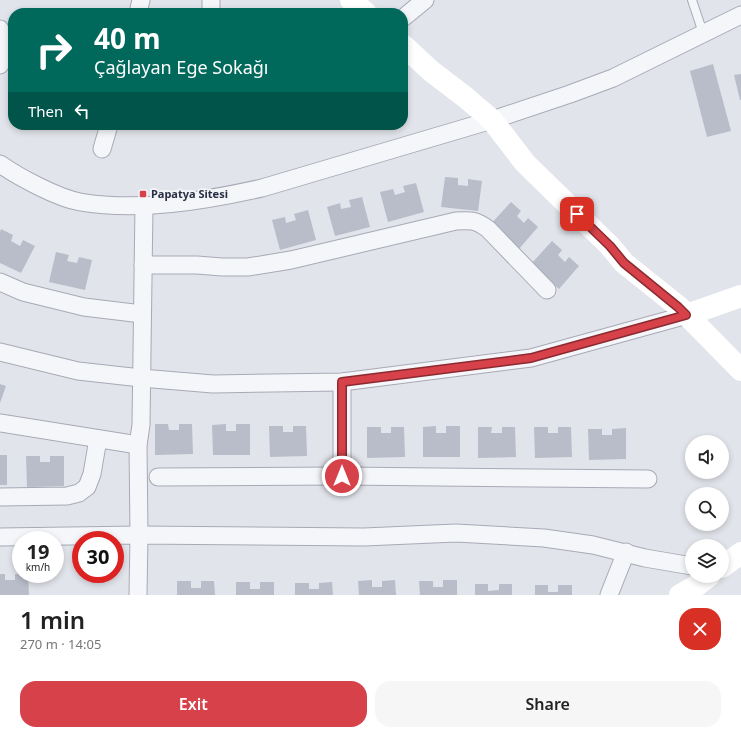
<!DOCTYPE html>
<html lang="en">
<head>
<meta charset="utf-8">
<style>
  :root { --surface:#fff; --page:#f6f6f6; --text:#222; --muted:#767676; --accent:#d6414a }
  body { margin:0; font-family:"Noto Sans",sans-serif; background:var(--page); color:var(--text); height:100vh; display:flex; flex-direction:column; font-size:15px; white-space:nowrap }
  * { box-sizing:border-box; margin:0 }
  p { font-size:13px; color:var(--muted) }
  .icon { flex:none; width:22px; height:22px; fill:none; stroke:currentColor; stroke-width:2; stroke-linecap:round; stroke-linejoin:round }
  .map { position:relative; height:595px; overflow:hidden }
  .sheet { display:flex; flex-direction:column; background:var(--surface); flex:1 }
  .sheet>* { flex:none }
  .top-card { position:absolute; left:8px; top:8px; width:400px; height:122px; border-radius:16px; box-shadow:0 2px 6px #0003; background:#00695c; color:#fff; overflow:hidden }
  .controls { position:absolute; left:685px; top:435px; display:grid; gap:8px }
  .controls a { display:grid; place-items:center; width:44px; height:44px; border-radius:50%; background:var(--surface); box-shadow:0 2px 6px #0003; font-size:20px }
  .speed { position:absolute; left:12px; top:531px; display:flex; gap:8px; font-size:20px; font-weight:700; text-align:center }
  .speed>* { display:grid; place-content:center; width:52px; height:52px; border-radius:50%; background:var(--surface); box-shadow:0 2px 6px #0003; line-height:1 }
  .speed small { font-size:10px; font-weight:400 }
  .speed .limit { border:6px solid #d22; background:#fff; color:#111 }
  .pin { position:absolute; display:grid; place-items:center; width:34px; height:34px; color:#fff; margin:-17px; border-radius:8px; box-shadow:0 2px 6px #0006 }
  .me { position:absolute; width:44px; margin:-22px; rotate:0deg; stroke-linejoin:round; filter:drop-shadow(0 0 3px #0008) }
  .turn { display:flex; align-items:center; gap:14px; height:84px; padding:0 20px; font-size:18px }
  .turn .icon { width:52px; height:52px; stroke-width:2.5 }
  .turn b { display:block; font-size:28px; line-height:34px }
  .then { display:flex; align-items:center; height:38px; padding:0 20px; background:#0003; gap:8px; font-size:15px }
  .round { display:grid; place-items:center; flex:none; width:42px; height:42px; border-radius:16px; background:var(--page) }
  .overview { display:flex; align-items:center; justify-content:space-between; height:68px; padding:0 20px }
  h1 { font-size:24px; font-weight:600; line-height:30px }
  .action { display:flex; gap:8px; margin-top:auto; padding:8px 20px }
  .action a { flex:1; height:46px; border-radius:16px; background:var(--accent); color:#fff; font-size:16px; font-weight:600; line-height:46px; text-align:center }
  .action a+a { background:var(--page); color:var(--text) }
  .map>svg:first-child { display:block }
  .building { fill:#b9bdc9 }
  .lines { fill:none; stroke-linecap:round; stroke-linejoin:round }
  .lane-casing { stroke:#a7aab6; stroke-width:10 }
  .street-casing { stroke:#a7aab6; stroke-width:19 }
  .lane { stroke:#f5f6f9; stroke-width:8 }
  .street { stroke:#f5f6f9; stroke-width:17 }
  .secondary { stroke:#fff; stroke-width:22 }
  .route-casing { stroke:#8b2a30; stroke-width:10 }
  .route { stroke:#d6414a; stroke-width:7 }
  .poi-dot { fill:#d6414a; stroke:#f2f4f8; stroke-width:1.5 }
  .labels { text-anchor:middle; stroke-width:4; stroke-linejoin:round; paint-order:stroke }
  .poi-label { font-size:11px; font-weight:bold; fill:#293044; stroke:#f2f4f8; text-anchor:start }
</style>
</head>
<body>
<div class="map">
<svg width="741" height="595" viewBox="0 0 741 595">
  <rect width="100%" height="100%" fill="#e2e4eb"/>
  <g class="building">
    <path d="M713 64 731 131 707 137 690 71Z"/>
    <path d="M741 74V100H740L734 75Z"/>
    <path d="M445 177 458 178V185L468 186V179L482 181 478 211 441 207Z"/>
    <path d="M416 183 424 212 388 222 380 192 393 189 395 195 405 192 403 186Z"/>
    <path d="M362 197 370 227 335 236 327 207 340 203 341 209 351 207 349 200Z"/>
    <path d="M511 202 521 211 517 216 524 223 528 218 538 227 518 250 490 225Z"/>
    <path d="M308 210 316 240 280 250 272 220 285 217 286 223 296 220 294 214Z"/>
    <path d="M1 229 13 235 11 241 20 246 23 240 35 246 21 273 0 263V232Z"/>
    <path d="M552 241 562 250 558 255 565 262 569 257 579 266 559 289 531 264Z"/>
    <path d="M56 252 69 255 67 261 77 263 79 257 92 260 85 290 49 282Z"/>
    <path d="M0 384 6 386 0 403Z"/>
    <path d="M155 424H168L169 430H179V424H192L193 454 155 455Z"/>
    <path d="M226 424V431H236V424H250V455H213L212 425Z"/>
    <path d="M269 426H283V432H293V426H306L307 456 270 457Z"/>
    <path d="M436 426V433H446V426H460V457H423V427Z"/>
    <path d="M367 427H381V433H391V427H404L405 457 367 458Z"/>
    <path d="M478 427H492L491 433H502V427H515L516 457 478 458Z"/>
    <path d="M534 427H548V433H558V427H571L572 457 535 458Z"/>
    <path d="M626 428V459L589 460 588 429H602V435H612V429Z"/>
    <rect x="0" y="455" width="7" height="30"/>
    <path d="M26 456H40V462H50V456H64V486L27 487Z"/>
    <path d="M0 574H5V580H15V574H28L29 595H0Z"/>
    <path d="M372 580V587H382V581L395 580 396 595H359L358 581Z"/>
    <path d="M443 580H457V595H420L419 581H433V587H443Z"/>
    <path d="M177 581H191V588H201V581H214L215 595H177Z"/>
    <path d="M236 582H250V589H260V582H274V595H236Z"/>
    <path d="M332 582 333 595H295V583H309V589H319V583Z"/>
    <path d="M475 584H488V591L499 590V584H512V595H475Z"/>
    <path d="M535 585H548V592H558V585H572V595H535Z"/>
  </g>
  <g class="lines">
    <g class="lane-casing">
      <path id="lane" d="M692 0 703 33"/>
    </g>
    <g class="street-casing">
      <g id="street">
        <path d="M138 13 141 0"/>
        <path d="M211 13V0"/>
        <path d="M403 18 425 0"/>
        <path d="M0 29 3 44 0 65"/>
        <path d="M102 149 109 125"/>
        <path d="M0 164C18 177 58 198 80 202 139 212 204 201 262 188L492 120 570 94 613 78 741 15"/>
        <path d="M143 265H197L222 267H248L291 260 456 221C471 220 476 220 488 229L547 290"/>
        <path d="M0 282 23 292 84 307 142 314"/>
        <path d="M0 352 78 371 141 378 213 384 342 382 531 358 687 315"/>
        <path d="M0 423 138 445"/>
        <path d="M342 476V382"/>
        <path d="M158 477 342 476 648 479"/>
        <path d="M0 497 67 496 79 493 87 487 92 474 98 439"/>
        <path d="M0 537 139 535 364 537 456 533 544 538 593 545 645 558 692 566"/>
        <path d="M138 595 139 535 138 445 141 425 144 205"/>
        <path d="M609 595 626 552"/>
      </g>
    </g>
    <use href="#lane" class="lane"/>
    <use href="#street" class="street"/>
    <g class="secondary">
      <path d="M351 0 366 13"/>
      <path d="M403 45 431 71 465 97 492 120 525 163 610 246 624 263 679 307 741 370"/>
      <path d="M687 315 741 296"/>
      <path d="M722 567 741 553"/>
      <path d="M680 595 696 586 709 576"/>
    </g>
  </g>
  <g class="lines">
    <g class="route-casing">
      <path id="route" d="M342 476V382L531 358 686 315 678 307 624 263 610 246 577 214"/>
    </g>
    <use href="#route" class="route"/>
  </g>
  <rect class="poi-dot" x="139" y="190" width="8" height="8" rx="2"/>
  <g class="labels">
    <g class="poi-label">
      <text x="151" y="198">Papatya Sitesi</text>
    </g>
  </g>
</svg>
<div class="controls">
<a><svg class="icon" aria-label="sound" viewBox="0 0 24 24"><path d="M4 9h4l5-4v14l-5-4H4zM17 9q2 3 0 6"/></svg></a>
<a><svg class="icon" aria-label="search" viewBox="0 0 24 24"><circle cx="10" cy="10" r="6"/><path d="M15 15l6 6"/></svg></a>
<a><svg class="icon" aria-label="layers" viewBox="0 0 24 24"><path d="M12 4l9 5-9 5-9-5zM3 14l9 5 9-5"/></svg></a>
</div>
<div class="speed"><div>19<small>km/h</small></div><div class="limit">30</div></div>
<div class="pin" style="left:577px;top:214px;background:#d93025"><svg class="icon" aria-label="arrive" viewBox="0 0 24 24"><path d="M6 21V4h12l-3 4 3 4H6"/></svg></div>
<svg class="me" style="left:342px;top:476px" viewBox="-20 -20 40 40"><circle r="17" fill="#d6414a" stroke="#fff" stroke-width="3"/><path d="M0-11L8 9 0 5-8 9z" fill="#fff"/></svg>
<div class="top-card">
<div class="turn"><svg class="icon" aria-label="right" viewBox="0 0 24 24"><path d="M7 20v-9h11M14 6l5 5-5 5"/></svg><div><b>40 m</b>Çağlayan Ege Sokağı</div></div>
<div class="then">Then<svg class="icon" aria-label="left" viewBox="0 0 24 24"><path d="M17 20v-9H6M10 6l-5 5 5 5"/></svg></div>
</div>
</div>
<section class="sheet">
<div class="overview"><div><h1>1 min</h1><p>270 m · 14:05</p></div><a class="round" style="background:#d93025;color:#fff"><svg class="icon" aria-label="close" viewBox="0 0 24 24"><path d="M6 6l12 12M18 6L6 18"/></svg></a></div>
<div class="action"><a>Exit</a><a>Share</a></div>
</section>
</body>
</html>
